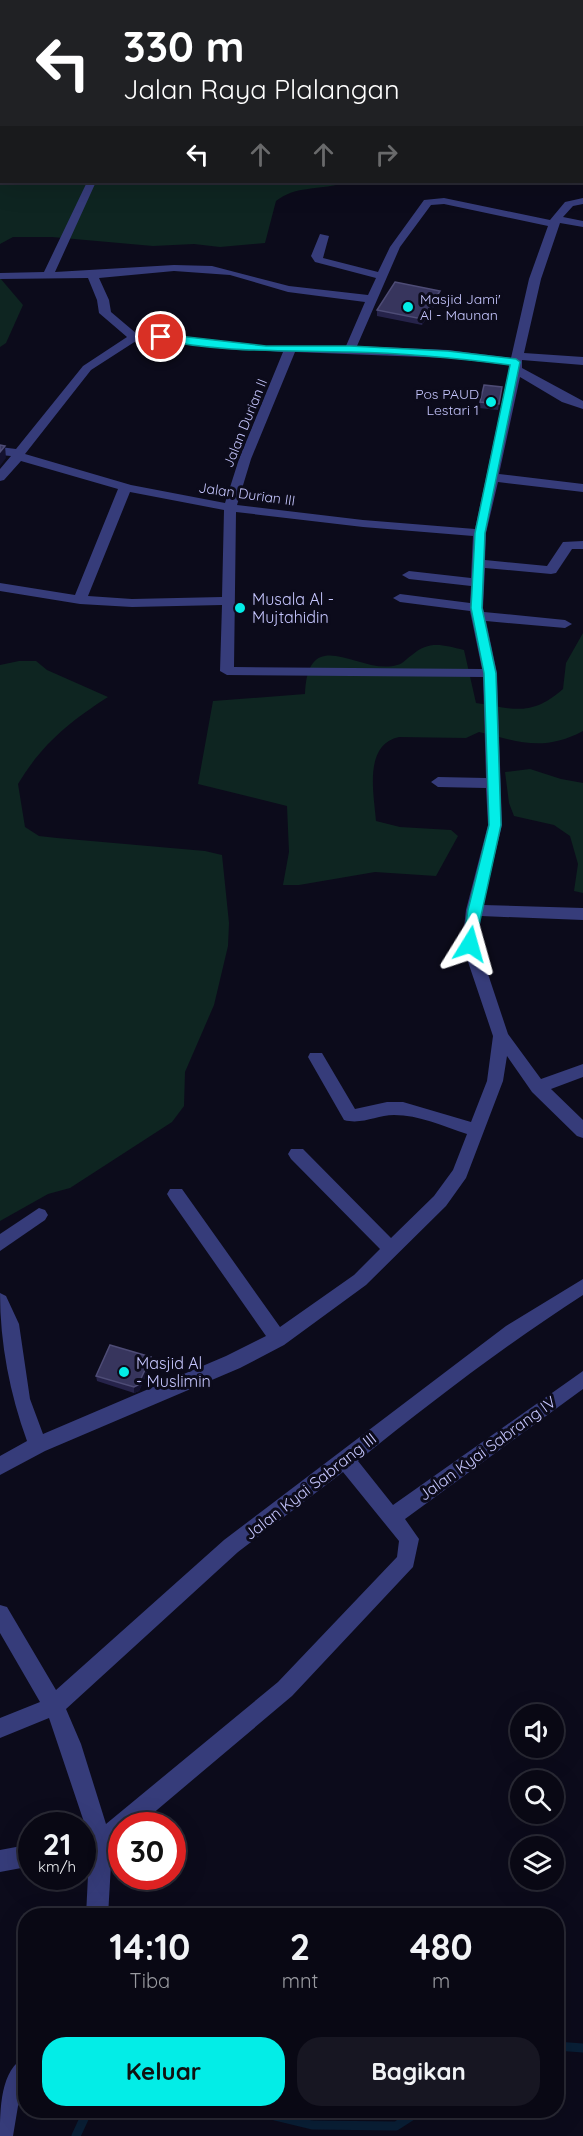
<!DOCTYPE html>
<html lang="id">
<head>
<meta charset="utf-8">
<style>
  :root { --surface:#090814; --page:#171622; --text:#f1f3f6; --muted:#999aa0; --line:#292934; --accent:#03ede7 }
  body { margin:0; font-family:Quicksand,sans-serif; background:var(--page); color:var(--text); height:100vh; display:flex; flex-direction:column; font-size:22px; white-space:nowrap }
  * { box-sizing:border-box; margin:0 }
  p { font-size:20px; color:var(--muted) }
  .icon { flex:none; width:33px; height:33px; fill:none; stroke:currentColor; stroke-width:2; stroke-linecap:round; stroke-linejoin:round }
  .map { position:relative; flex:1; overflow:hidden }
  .details { position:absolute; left:18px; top:1908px; width:546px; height:210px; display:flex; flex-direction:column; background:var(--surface); border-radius:24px; box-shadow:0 6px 24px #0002,0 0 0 2px var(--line) }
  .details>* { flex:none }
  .top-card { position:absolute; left:0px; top:0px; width:584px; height:183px; box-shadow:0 6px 24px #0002,0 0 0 2px var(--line); background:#202124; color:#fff; overflow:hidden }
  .tools { position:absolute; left:510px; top:1704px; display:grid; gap:12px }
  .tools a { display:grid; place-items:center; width:54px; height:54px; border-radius:50%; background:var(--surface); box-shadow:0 6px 24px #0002,0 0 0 2px var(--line); font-size:30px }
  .speed { position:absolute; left:18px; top:1812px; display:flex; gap:12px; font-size:30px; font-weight:700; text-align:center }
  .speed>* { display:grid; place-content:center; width:78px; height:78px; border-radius:50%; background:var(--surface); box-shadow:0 6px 24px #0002,0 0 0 2px var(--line); line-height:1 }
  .speed small { font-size:15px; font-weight:400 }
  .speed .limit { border:9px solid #d22; background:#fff; color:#111 }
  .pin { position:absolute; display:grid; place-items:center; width:51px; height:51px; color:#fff; margin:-26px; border:3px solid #fff; border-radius:50%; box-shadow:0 2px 6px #0007 }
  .me { position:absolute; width:66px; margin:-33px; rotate:8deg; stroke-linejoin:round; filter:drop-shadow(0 0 4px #0008) }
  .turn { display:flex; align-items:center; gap:21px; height:126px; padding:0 24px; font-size:27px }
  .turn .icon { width:78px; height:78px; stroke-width:2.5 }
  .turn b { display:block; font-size:42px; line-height:51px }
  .lanes { display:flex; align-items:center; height:57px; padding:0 24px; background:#0003; justify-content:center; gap:30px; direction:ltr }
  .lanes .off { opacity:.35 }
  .eta { display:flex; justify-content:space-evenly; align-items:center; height:102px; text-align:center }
  .eta b { font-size:36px; font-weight:800; line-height:42px }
  .button { display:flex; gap:12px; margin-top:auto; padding:12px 24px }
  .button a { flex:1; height:69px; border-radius:24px; background:var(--accent); color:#111; font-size:24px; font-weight:800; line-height:69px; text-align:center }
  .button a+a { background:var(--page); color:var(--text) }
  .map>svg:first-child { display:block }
  .green { fill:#0e2521 }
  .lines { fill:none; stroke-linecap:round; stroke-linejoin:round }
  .stream { stroke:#091f36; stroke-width:9 }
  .minor { fill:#363c7a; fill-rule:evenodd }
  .primary { fill:#a64efd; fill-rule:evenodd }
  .wall { fill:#26234a }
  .shaded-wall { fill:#14122f }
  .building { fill:#37355d; stroke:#4e4c76; stroke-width:1.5 }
  .route { fill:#03ede7; stroke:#029a96; stroke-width:1.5 }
  .poi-dot { fill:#03ede7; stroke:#0c0b1b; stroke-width:2 }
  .labels { text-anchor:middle; stroke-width:6; stroke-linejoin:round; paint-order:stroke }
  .far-poi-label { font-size:14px; fill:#c6c6fe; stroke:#0c0b1b; text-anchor:start }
  .far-street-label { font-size:14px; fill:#c6c6fe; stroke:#0c0b1b }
  .poi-label { font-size:16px; fill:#c6c6fe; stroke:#0c0b1b; text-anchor:start }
  .street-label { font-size:16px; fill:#c6c6fe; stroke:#0c0b1b }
</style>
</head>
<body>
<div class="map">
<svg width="583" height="2136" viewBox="0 0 583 2136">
  <rect width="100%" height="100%" fill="#0c0b1b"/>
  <g class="green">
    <path d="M0 0H37L2 2V182H340L341 184C317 190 295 186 276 201L265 243 220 247 194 244 153 246 52 237H13L0 244Z"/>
    <path d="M0 278 23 305 6 343 0 347Z"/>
    <path d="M583 633V731C543 752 520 742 479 732L466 738 399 737C363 745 374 794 376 821L400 827 451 830 458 836 436 876 375 872 299 885H283L289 852 287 806 198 784 213 701 305 694C308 621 360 676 397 665 403 664 407 658 412 655 429 640 443 645 464 650L476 703C514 709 531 717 563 689L566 663Z"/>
    <path d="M19 661H36L47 670 108 697C69 722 42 744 18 784L25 827 39 836 57 838 205 851 222 855 229 923 228 946 214 1005 185 1072 184 1106 172 1122 70 1188 48 1194 0 1221V665Z"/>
    <path d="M530 769 561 779 583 783V893L574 891 578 864 570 836 554 825 514 816 509 803 505 772Z"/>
  </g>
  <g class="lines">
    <g class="stream">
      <path d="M556 2046 583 2048"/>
      <path d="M250 2110 312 2125 396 2126 421 2110"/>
      <path d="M76 2136 88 2110"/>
    </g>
    <g class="minor">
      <path d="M212 0H222V2H213Z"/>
      <path d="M295 0H305V2H296Z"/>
      <path d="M434 0H447L433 2Z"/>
      <rect x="582" y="24" width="1" height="6"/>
      <path d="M583 170V177H582V170Z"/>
      <path d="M87 182 95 184 55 272 174 265 212 266 289 286 368 295 376 278 315 262 311 256 320 234 329 236 323 258 378 272 390 247 424 200 444 198 550 220 565 202 583 198V204L573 206 563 217 583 221V227L560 223 541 279 524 353 583 357V365L522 360V368L583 401V409L562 402 520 377 499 474 583 484V492L498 482 486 533 485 560 547 566 563 542 583 541V549H572L556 573 551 574 485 568 483 608 484 612 565 620 572 624 565 628 486 621 497 673 502 825 483 905 583 908V920L481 916 478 944 508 1034 541 1079 583 1064V1077L551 1089 583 1120V1138L577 1136 532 1092 507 1056 503 1081 466 1178 446 1206 366 1285 284 1345 240 1368 45 1451 0 1475V1456L27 1441C10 1394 0 1344 0 1293L6 1296 19 1324 30 1399 43 1434 226 1356 266 1336 170 1199 167 1194 170 1189H182L280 1327 354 1275 380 1249 291 1159 288 1154 291 1149H303L391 1238 434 1196 453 1170 467 1134C443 1126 419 1115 394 1115 377 1115 362 1125 344 1120L308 1057 310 1053H322L355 1109 387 1102H403L471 1122 487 1081 493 1036 462 944 466 910 488 825 486 788 438 787 431 782 438 777 486 778 483 677 227 675 220 671 222 605 132 607 80 604 0 591V583L75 595 118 489 21 461 4 480 0 481V469L11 456 0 455V447L16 449 83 366 127 337 99 313 97 300 88 278 0 279V273L44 272ZM444 204 548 226 529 279 511 358 448 350 357 346 400 247 431 205ZM174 271 230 275 288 292 365 302 346 346H266L137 334 111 312 109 300 99 278ZM136 341 283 352 239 459 225 503 131 485 25 454 91 370ZM295 352 448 358 510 365 475 529 363 520 237 505 251 459ZM130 492 224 510 222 597 132 599 88 596ZM236 512 363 527 473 536 471 578 409 571 402 575 409 579 471 586 470 603 400 594 393 598 400 602 470 611 482 669 234 667Z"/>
      <path d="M39 1208 45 1210 48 1215 45 1220 0 1251V1234Z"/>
      <path d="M583 1279V1295C504 1346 431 1402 358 1461L393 1505 583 1371V1389L405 1519 419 1539 413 1567 292 1696 138 1826H122V1839L112 1847 108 1916H86L89 1855 82 1857V1835L88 1834 49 1718 0 1738V1718L40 1702 0 1633V1605L7 1607 56 1690 224 1540 506 1326ZM343 1472 399 1541 397 1557 278 1682 106 1824 81 1744 66 1709 238 1552Z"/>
      <path d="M32 1844V1866L0 1872V1850Z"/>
      <path d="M26 2057V2092L18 2106 13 2136H0C0 2111 0 2068 26 2057Z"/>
    </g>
    <g class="primary">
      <path d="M548 0H559L560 2H549Z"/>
      <rect x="582" y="13" width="1" height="6"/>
    </g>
  </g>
  <g class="wall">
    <path d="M440 297 422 325 377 316V310Z"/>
    <path d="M502 387 498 410 479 408 480 402Z"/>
    <path d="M151 1357 152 1362 139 1391 134 1393 97 1381 96 1376Z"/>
  </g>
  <g class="shaded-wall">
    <path d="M440 291V297L422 325V319Z"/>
    <path d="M5 446 6 458 0 466V452Z"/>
    <path d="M151 1357 152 1362 139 1391 134 1393V1387Z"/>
  </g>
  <g class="building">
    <path d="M395 282 440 291 422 319 377 310Z"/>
    <path d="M484 385 502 387 499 404 480 402Z"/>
    <path d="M0 445 5 446 0 452Z"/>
    <path d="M110 1345 151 1357 138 1385 134 1387 96 1376Z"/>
  </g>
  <path class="route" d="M161 334 266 346H350L448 351 516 359 520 362 485 533 482 608 496 673 501 825 474 948H465L463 944 468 910 489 825 484 673 471 608 475 533 510 365C457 358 404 353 350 352 286 350 220 353 157 339V335Z"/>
  <g class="poi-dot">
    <circle cx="408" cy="307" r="6"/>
    <circle cx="491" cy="402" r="6"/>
    <circle cx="240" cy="608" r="6"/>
    <circle cx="124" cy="1372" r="6"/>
  </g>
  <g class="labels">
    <g class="far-poi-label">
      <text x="420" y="304">Masjid Jami'<tspan x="420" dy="16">Al - Maunan</tspan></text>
      <text x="479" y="399" text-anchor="end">Pos PAUD<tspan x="479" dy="16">Lestari 1</tspan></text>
    </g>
    <g class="far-street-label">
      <text transform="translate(245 423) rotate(-68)" y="5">Jalan Durian II</text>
      <text transform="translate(247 494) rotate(8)" y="5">Jalan Durian III</text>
    </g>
    <g class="poi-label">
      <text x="252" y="605">Musala Al -<tspan x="252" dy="18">Mujtahidin</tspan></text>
      <text x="136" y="1369">Masjid Al<tspan x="136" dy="18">- Muslimin</tspan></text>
    </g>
    <g class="street-label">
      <text transform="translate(487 1448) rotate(-36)" y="6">Jalan Kyai Sabrang IV</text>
      <text transform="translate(310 1486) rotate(-38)" y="6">Jalan Kyai Sabrang III</text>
    </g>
  </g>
</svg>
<div class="tools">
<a><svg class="icon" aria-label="sound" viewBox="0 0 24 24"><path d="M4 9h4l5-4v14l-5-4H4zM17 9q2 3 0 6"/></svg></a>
<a><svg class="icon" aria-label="search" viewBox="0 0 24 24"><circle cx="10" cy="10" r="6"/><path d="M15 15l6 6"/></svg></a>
<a><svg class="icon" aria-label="layers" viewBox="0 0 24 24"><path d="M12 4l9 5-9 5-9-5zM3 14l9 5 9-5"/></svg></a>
</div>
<div class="speed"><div>21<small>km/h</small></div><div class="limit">30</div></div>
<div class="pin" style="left:161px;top:337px;background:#d93025"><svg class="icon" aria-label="arrive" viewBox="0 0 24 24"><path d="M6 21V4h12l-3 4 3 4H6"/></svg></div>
<svg class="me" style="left:470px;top:944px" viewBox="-20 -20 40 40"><path d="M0-17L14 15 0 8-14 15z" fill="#03ede7" stroke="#fff" stroke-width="4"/></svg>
<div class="top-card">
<div class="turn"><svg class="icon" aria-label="left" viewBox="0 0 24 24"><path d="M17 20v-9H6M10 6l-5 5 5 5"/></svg><div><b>330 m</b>Jalan Raya Plalangan</div></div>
<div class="lanes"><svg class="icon" aria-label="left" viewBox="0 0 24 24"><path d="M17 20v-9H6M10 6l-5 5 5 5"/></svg><svg class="icon off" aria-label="ahead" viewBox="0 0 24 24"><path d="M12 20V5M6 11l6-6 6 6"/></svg><svg class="icon off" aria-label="ahead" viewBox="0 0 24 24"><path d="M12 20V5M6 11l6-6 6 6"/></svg><svg class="icon off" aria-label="right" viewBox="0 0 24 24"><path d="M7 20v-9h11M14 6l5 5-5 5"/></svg></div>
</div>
<section class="details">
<div class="eta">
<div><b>14:10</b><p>Tiba</p></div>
<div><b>2</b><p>mnt</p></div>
<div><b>480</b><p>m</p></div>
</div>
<div class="button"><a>Keluar</a><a>Bagikan</a></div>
</section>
</div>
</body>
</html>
